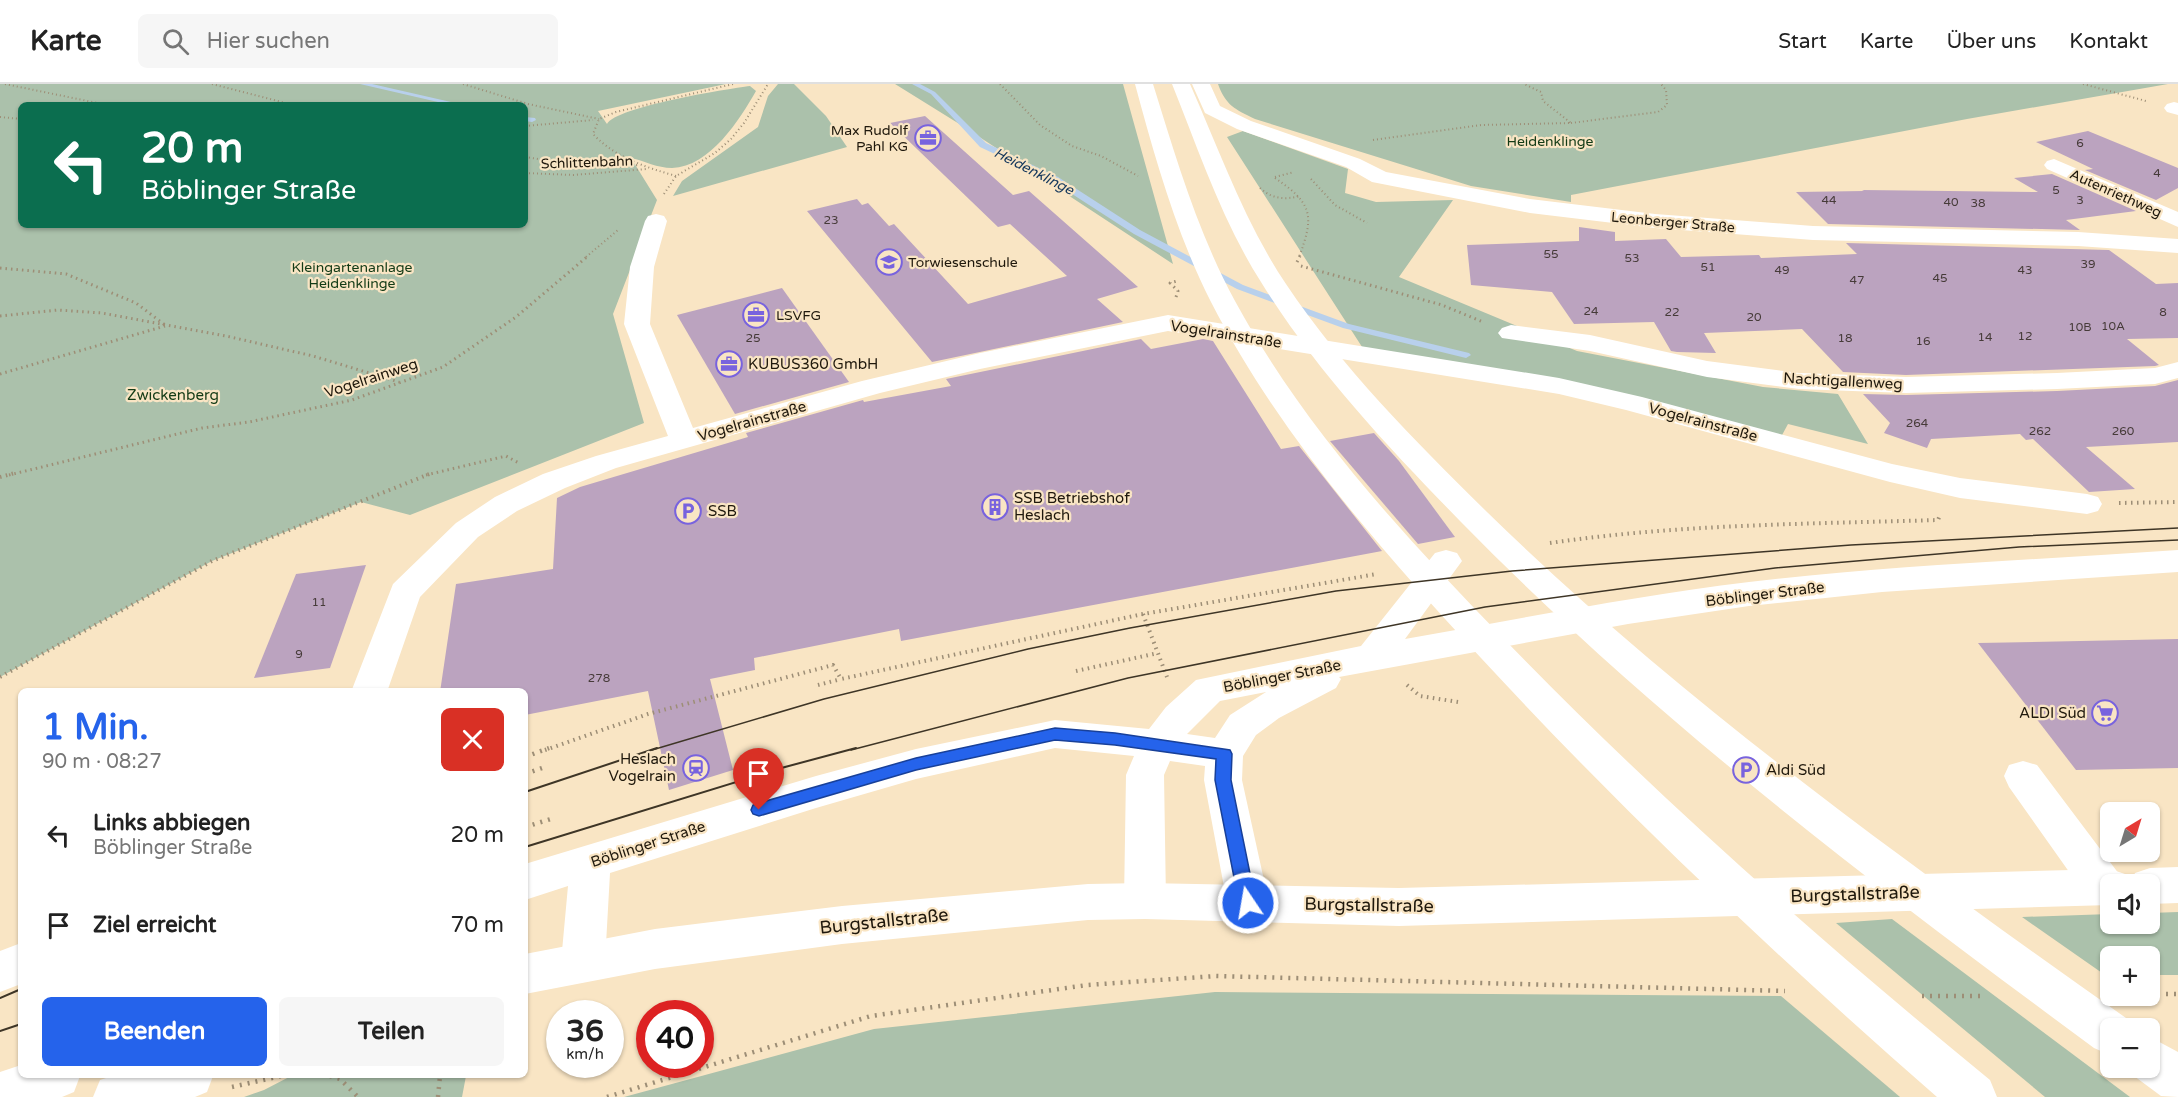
<!DOCTYPE html>
<html lang="de">
<head>
<meta charset="utf-8">
<style>
  :root { --surface:#fff; --page:#f6f6f6; --text:#222; --muted:#767676; --line:#e0e0e0; --accent:#2563eb }
  body { margin:0; font-family:"Varela Round",sans-serif; background:var(--page); color:var(--text); height:100vh; display:flex; flex-direction:column; font-size:22px; white-space:nowrap }
  * { box-sizing:border-box; margin:0 }
  p { font-size:20px; color:var(--muted) }
  .icon { flex:none; width:33px; height:33px; fill:none; stroke:currentColor; stroke-width:2; stroke-linecap:round; stroke-linejoin:round }
  .map { position:relative; flex:1; overflow:hidden }
  .details { position:absolute; left:18px; top:604px; width:510px; height:390px; display:flex; flex-direction:column; background:var(--surface); border-radius:9px; box-shadow:0 2px 4px #0004 }
  .details>* { flex:none }
  .top-card { position:absolute; left:18px; top:18px; width:510px; height:126px; border-radius:9px; box-shadow:0 2px 4px #0004; background:#0b6e4f; color:#fff; overflow:hidden }
  .needle { width:39px; rotate:38deg }
  .buttons { position:absolute; left:2100px; top:718px; display:grid; gap:12px }
  .buttons a { display:grid; place-items:center; width:60px; height:60px; border-radius:9px; background:var(--surface); box-shadow:0 2px 4px #0004; font-size:30px }
  .speed { position:absolute; left:546px; top:916px; display:flex; gap:12px; font-size:30px; font-weight:700; text-align:center }
  .speed>* { display:grid; place-content:center; width:78px; height:78px; border-radius:50%; background:var(--surface); box-shadow:0 2px 4px #0004; line-height:1 }
  .speed small { font-size:15px; font-weight:400 }
  .speed .limit { border:9px solid #d22; background:#fff; color:#111 }
  .pin { position:absolute; display:grid; place-items:center; width:51px; height:51px; color:#fff; margin:-62px -26px; border-radius:50% 50% 50% 0; rotate:-45deg; box-shadow:0 0 6px #0007 }
  .pin .icon { rotate:45deg }
  .me { position:absolute; width:66px; margin:-33px; rotate:348deg; stroke-linejoin:round; filter:drop-shadow(0 0 4px #0008) }
  .turn { display:flex; align-items:center; gap:21px; height:126px; padding:0 24px; font-size:27px }
  .turn .icon { width:78px; height:78px; stroke-width:2.5 }
  .turn b { display:block; font-size:42px; line-height:51px }
  .round { display:grid; place-items:center; flex:none; width:63px; height:63px; border-radius:9px; background:var(--page) }
  .summary { display:flex; align-items:center; justify-content:space-between; height:102px; padding:0 24px }
  h1 { font-size:36px; font-weight:700; line-height:45px; color:var(--accent) }
  .action { display:flex; gap:12px; margin-top:auto; padding:12px 24px }
  .action a { flex:1; height:69px; border-radius:9px; background:var(--accent); color:#fff; font-size:24px; font-weight:700; line-height:69px; text-align:center }
  .action a+a { background:var(--page); color:var(--text) }
  ul { padding:0; list-style:none }
  li { display:flex; align-items:center; gap:18px; height:90px; padding:0 24px }
  li div { flex:1 }
  li b { display:block; font-size:22px }
  li em { font-style:normal }
  header { display:flex; align-items:center; gap:36px; box-sizing:border-box; height:84px; padding:0 30px; background:var(--surface); border-bottom:2px solid var(--line) }
  header strong { font-size:28px }
  nav { display:flex; gap:33px; margin-inline-start:auto; font-size:21px }
  .search { width:420px; height:54px; background:var(--page); display:flex; align-items:center; gap:15px; box-sizing:border-box; padding:0 21px; border-radius:9px; color:var(--muted); font-size:22px }
  .map>svg:first-child { display:block }
  .green { fill:#abc1ab; fill-rule:evenodd }
  .lines { fill:none; stroke-linecap:round; stroke-linejoin:round }
  .stream { fill:#b8d0ec; fill-rule:evenodd }
  .building { fill:#bba3bf }
  .path-far3 { stroke:#9d8e76; stroke-width:2; stroke-dasharray:1 3; stroke-linecap:butt }
  .path-far2 { stroke:#9d8e76; stroke-width:3; stroke-dasharray:1.5 4; stroke-linecap:butt }
  .path-far1 { stroke:#9d8e76; stroke-width:4; stroke-dasharray:1.5 4.5; stroke-linecap:butt }
  .path { stroke:#9d8e76; stroke-width:4.5; stroke-dasharray:2 6; stroke-linecap:butt }
  .minor { fill:#fff; fill-rule:evenodd }
  .major { fill:#fff; fill-rule:evenodd }
  .highway { fill:#fff; fill-rule:evenodd }
  .tram-far1 { stroke:#3e3526; stroke-width:1.5 }
  .tram { stroke:#3e3526; stroke-width:2 }
  .route { fill:#2563eb; stroke:#184099; stroke-width:1.5 }
  .labels { text-anchor:middle; stroke-width:4.5; stroke-linejoin:round; paint-order:stroke }
  .number-label { font-size:12px; fill:#463b39 }
  .far-poi-label { font-size:14px; fill:#1f180c; stroke:#f9e5c4; text-anchor:start }
  .far-park-label { font-size:14px; fill:#133b16; stroke:#f9e5c4 }
  .far-street-label { font-size:14px; fill:#1f180c; stroke:#f9e5c4 }
  .far-water-label { font-size:14px; font-style:italic; fill:#14375c; stroke:#f9e5c4 }
  .street-label { font-size:15px; fill:#1f180c; stroke:#f9e5c4 }
  .poi-label { font-size:15px; fill:#1f180c; stroke:#f9e5c4; text-anchor:start }
  .park-label { font-size:15px; fill:#133b16; stroke:#f9e5c4 }
  .near-street-label { font-size:18px; fill:#1f180c; stroke:#f9e5c4 }
</style>
</head>
<body>
<header>
<strong>Karte</strong>
<div class="search"><svg class="icon" aria-label="search" viewBox="0 0 24 24"><circle cx="10" cy="10" r="6"/><path d="M15 15l6 6"/></svg>Hier suchen</div>
<nav><a>Start</a><a>Karte</a><a>Über uns</a><a>Kontakt</a></nav>
</header>
<div class="map">
<svg width="2178" height="1013" viewBox="0 0 2178 1013">
  <rect width="100%" height="100%" fill="#f9e5c4"/>
  <g class="green">
    <path d="M0 0H726L598 27 607 40C616 23 726 5 750 2L756 7C740 35 710 83 672 84 657 84 645 77 631 74L657 116 613 230 644 339 410 431 361 418 212 477 0 593ZM21 21H525V141H21Z"/>
    <path d="M778 0H794L826 32 847 63 673 112 682 97 758 43 768 12Z"/>
    <path d="M895 0H1123L1173 180 961 41Z"/>
    <path d="M1218 0H2168L1967 35 1571 111V118L1471 102 1255 35C1235 25 1226 22 1218 0Z"/>
    <path d="M1243 47 1348 85 1345 109 1376 118 1453 116 1399 193 1577 267 1763 303 1838 310 1868 360 1788 340 1781 353 1364 266 1227 53Z"/>
    <path d="M2178 828V891H2150V873H2110V891H2105L2022 833 2110 830V840H2150V829Z"/>
    <path d="M1892 835 2130 1013H2045L1836 839Z"/>
    <path d="M1215 908 1781 912 1900 1013H624L874 945Z"/>
    <path d="M291 992H466L462 1013H244L264 1006Z"/>
  </g>
  <g class="lines">
    <g class="stream">
      <path d="M360 0H372L464 21H451Z"/>
      <path d="M912 0H920L935 8 986 59 1058 93 1140 146 1243 201 1349 240 1469 269 1471 271 1466 274 1343 244 1237 205 1134 150 1052 97 980 63 931 10Z"/>
      <path d="M525 33 535 34 536 36 532 38 525 37Z"/>
    </g>
  </g>
  <g class="building">
    <path d="M925 32 1013 111 1029 107 1138 203 1097 215 1123 238 932 278 807 127 857 115 862 121 868 119 889 142 894 140 968 220 1067 192 1010 140 998 143 890 39Z"/>
    <path d="M2088 47 2178 84V104L2156 116 2085 86 2093 85 2036 58Z"/>
    <path d="M2052 90 2136 127 2066 136 2080 146 1828 140 1796 108 1864 107 1862 106 2038 108 2014 94Z"/>
    <path d="M1579 143 1615 148V157L1666 155 1681 173 1759 171 1761 174 1857 170 1846 159 2109 166 2156 200 2178 199V254L2127 255 2159 281 2155 282 1906 291 1843 288 1802 245 1704 249 1716 269 1677 268 1671 267 1654 238 1574 240 1552 208 1471 201 1467 161 1579 157Z"/>
    <path d="M782 204 849 298 735 330 677 231Z"/>
    <path d="M1141 255 1151 265 1203 255 1213 257 1281 365 1299 362 1382 467 901 557 899 545 754 574 755 586 710 595 733 686 669 706 648 607 525 631V608H440L456 500 553 485 557 414 580 403 748 353 746 349 863 316 864 318 951 302 946 295Z"/>
    <path d="M2178 296V358L2086 363 2135 405 2089 408 2033 355 2026 356 2020 350 1931 355 1927 364 1884 349 1890 339 1863 310 1906 311 2057 307 2155 302Z"/>
    <path d="M1374 349 1399 377 1455 453 1418 460 1330 357Z"/>
    <path d="M366 481 330 584 254 594 296 490Z"/>
    <path d="M2178 555V684L2076 686 1978 559Z"/>
  </g>
  <g class="lines">
    <g class="path-far3">
      <path d="M5 0 107 21"/>
      <path d="M212 0 293 21"/>
      <path d="M463 0 528 20 599 35"/>
      <path d="M1000 0 1040 41 1072 62 1101 72 1138 92"/>
      <path d="M2083 0 2146 17"/>
      <path d="M0 33 21 35"/>
      <path d="M1571 39 1658 28 1667 21 1666 6 1661 0"/>
      <path d="M525 42 593 36"/>
      <path d="M1373 56 1481 41 1571 39 1543 17 1541 8 1524 0"/>
      <path d="M525 73 600 84 638 81"/>
      <path d="M525 89 573 91 647 85"/>
      <path d="M676 92C645 83 616 74 593 50L599 35 616 28 733 0"/>
      <path d="M1275 93 1294 88"/>
      <path d="M1275 94C1312 119 1315 131 1299 173"/>
      <path d="M1311 95 1335 121 1367 139"/>
      <path d="M1260 104C1272 115 1285 116 1300 112"/>
      <path d="M664 110 676 92 715 69 731 55 744 39 768 0"/>
      <path d="M586 173 618 146"/>
    </g>
    <g class="path-far2">
      <path d="M1297 178 1300 172"/>
      <path d="M1301 182 1442 221 1483 238"/>
      <path d="M0 184 66 190 136 219 165 241"/>
      <path d="M1176 213 1178 207 1170 199 1177 197"/>
      <path d="M0 232 58 226 102 229 226 252 313 272 399 298"/>
      <path d="M0 290 165 242"/>
      <path d="M9 391 202 344 249 338 352 316 443 283 516 233 588 172"/>
      <path d="M426 391 506 372 519 379"/>
    </g>
    <g class="path-far1">
      <path d="M0 393 15 389"/>
      <path d="M2119 419 2178 418"/>
      <path d="M1550 459C1679 440 1808 440 1938 436L1940 431"/>
      <path d="M1143 530 1167 593"/>
      <path d="M1076 587 1158 569"/>
      <path d="M0 593 212 477 432 389"/>
      <path d="M818 601 841 595"/>
      <path d="M1407 601 1420 612 1458 618"/>
      <path d="M545 666 648 630 833 581 841 595 1143 530 1377 490"/>
    </g>
    <g class="path">
      <path d="M525 673 549 664"/>
      <path d="M525 690 542 684"/>
      <path d="M525 743 554 734"/>
      <path d="M2150 910H2178"/>
      <path d="M1922 912H1986"/>
      <path d="M330 992 340 995 358 1013"/>
      <path d="M232 1003 281 992"/>
      <path d="M438 1013 440 992"/>
      <path d="M607 1013 871 932 1087 901 1216 892 1785 907"/>
    </g>
    <g class="minor">
      <path d="M1192 0H1210L1220 22 1251 37 1360 75 1386 88 1530 115 1655 130 1813 142 2078 148 2178 155V169L2078 162 1813 156 1655 144 1530 129 1372 98 1346 83 1237 45 1205 29Z"/>
      <path d="M2174 18 2178 19V31L2167 28 2164 24 2167 20Z"/>
      <path d="M2054 75 2178 128V143L2047 85 2044 81 2047 77Z"/>
      <path d="M656 130 664 132 667 137 654 183 650 240 693 344 862 297 980 269 1168 231 1559 294 1642 313 1892 380 1960 394 2087 410 2098 413 2102 420 2098 427 2087 430 1960 414 1890 398 1626 326 1559 310 1168 247 980 285 880 309 616 384 565 404 517 427 478 453 420 513 387 608H351L393 500 456 439 495 413 543 390 596 372 668 352 624 240 630 183 645 137 648 132Z"/>
      <path d="M1511 241 1590 251 1707 277 1799 289 1906 293 2057 289 2155 284 2178 278V294L2155 300 2057 305 1906 309 1799 305 1707 293 1590 267 1502 254 1498 249 1502 244Z"/>
      <path d="M1446 466 1457 469 1462 477 1405 555C1519 535 1634 512 1749 498 1891 481 2035 476 2178 466V488L1882 508 1749 522 1628 540 1339 593 1341 595 1336 604 1279 634 1256 651 1243 672 1242 696 1269 819 1263 832 1248 837 1233 832 1227 819 1204 696 1205 682 1170 677 1164 691 1166 817 1160 830 1145 835 1130 830 1124 817 1126 691 1134 672 1055 664 916 695 816 724 610 789 605 878 598 892 583 898 568 892 561 878 568 802 525 816V780L816 692 916 665 1055 636 1149 645 1166 623 1196 596 1361 562 1435 469ZM1266 608 1230 631 1215 654 1187 650 1220 617Z"/>
      <path d="M2023 677 2037 681 2119 790 2124 801H2110V819L2104 821 2089 816 2009 703 2004 692 2009 681Z"/>
      <path d="M21 859V900L0 908V867Z"/>
    </g>
    <g class="major">
      <path d="M2178 783V819L2150 820V801H2130L2135 789 2150 784Z"/>
      <path d="M2110 785 2125 790 2130 801H2110V821L1399 842 1145 835 1088 836 842 860 655 885 525 910V870L655 845 842 822 1088 800 1145 799 1399 804Z"/>
      <path d="M21 981V992H80L74 1008 62 1013H0V988Z"/>
      <path d="M112 992H213L207 1008 195 1013H93L100 996Z"/>
    </g>
    <g class="highway">
      <path d="M1135 0H1153C1176 74 1198 149 1235 217 1304 344 1404 452 1503 554 1656 712 1820 857 1990 996L1997 1013H1937C1778 874 1624 729 1481 574 1380 465 1279 350 1211 218 1176 149 1155 74 1135 0Z"/>
      <path d="M1172 0H1190C1220 68 1245 139 1286 200 1343 285 1415 357 1487 428 1682 618 1904 777 2126 934L2131 945H2110V971L2094 964C1873 801 1654 635 1461 438 1389 364 1316 287 1261 198 1222 137 1199 67 1172 0Z"/>
      <path d="M2150 953 2178 968V1013L2161 1012 2134 992 2130 984H2150Z"/>
    </g>
    <g class="tram-far1">
      <path d="M652 666 824 615 1028 565 1130 544 1336 507 1512 487 1851 461 2178 444"/>
      <path d="M851 666 1128 594 1485 523 1775 484 2019 463 2178 456"/>
    </g>
    <g class="tram">
      <path d="M525 708 657 664"/>
      <path d="M525 763 785 683 856 664"/>
      <path d="M0 914 21 905"/>
      <path d="M0 947 21 940"/>
    </g>
  </g>
  <path class="route" d="M1055 644 1115 649 1230 666 1232 670 1231 696 1256 819 1254 825 1248 827 1242 825 1239 819 1215 696 1216 675 1115 661 1055 656 916 686 759 732 753 730 751 726 753 721 759 719 916 674Z"/>
  <defs>
    <g id="office-ring" transform="scale(1.35)"><circle r="9.5" fill="#f9e5c4" stroke="#7863de" stroke-width="1.5"/><path d="M-6-3h4V-5.5h4V-3h4V5H-6ZM-1-4.5V-3h2v-1.5ZM-6 0V1H6V0Z" fill="#7863de"/></g>
    <g id="school-ring" transform="scale(1.35)"><circle r="9.5" fill="#f9e5c4" stroke="#7863de" stroke-width="1.5"/><path d="M0-5L7-2L0 1L-7-2ZM-4 1L0 2.5L4 1V4Q0 6-4 4Z" fill="#7863de"/></g>
    <g id="building-ring" transform="scale(1.35)"><circle r="9.5" fill="#f9e5c4" stroke="#7863de" stroke-width="1.5"/><path d="M-4-6H4V6H1V3H-1V6H-4ZM-2.5-4.3h1.7v1.8h-1.7ZM.8-4.3h1.7v1.8H.8ZM-2.5-1h1.7V.8h-1.7ZM.8-1h1.7V.8H.8Z" fill="#7863de"/></g>
    <g id="parking-ring" transform="scale(1.35)"><circle r="9.5" fill="#f9e5c4" stroke="#7863de" stroke-width="1.5"/><path d="M-3.5-5.5H1a3.5 3.5 0 0 1 0 7H-1V5.5H-3.5ZM-1-3.4V-.6H.8a1.4 1.4 0 0 0 0-2.8Z" fill="#7863de"/></g>
    <g id="supermarket-ring" transform="scale(1.35)"><circle r="9.5" fill="#f9e5c4" stroke="#7863de" stroke-width="1.5"/><path d="M-6-5.5h2.5l.6 2H6L4.5 2H-2.5L-4.4-4H-6ZM-1.5 3.2a1.3 1.3 0 1 0 .1 0ZM3 3.2a1.3 1.3 0 1 0 .1 0Z" fill="#7863de"/></g>
    <g id="station-ring" transform="scale(1.35)"><circle r="9.5" fill="#f9e5c4" stroke="#7863de" stroke-width="1.5"/><path d="M-3-6H3Q5-6 5-4V2Q5 4 3 4L4.5 6H3L1.5 4h-3L-3 6H-4.5L-3 4Q-5 4-5 2V-4Q-5-6-3-6ZM-3.5-4v3h7v-3ZM-3.5 1v1.5H-2V1ZM2 1v1.5H3.5V1Z" fill="#7863de"/></g>
  </defs>
  <g fill-rule="evenodd">
    <use href="#office-ring" x="928" y="54"/>
    <use href="#school-ring" x="889" y="178"/>
    <use href="#office-ring" x="756" y="231"/>
    <use href="#office-ring" x="729" y="280"/>
    <use href="#building-ring" x="995" y="423"/>
    <use href="#parking-ring" x="688" y="427"/>
    <use href="#supermarket-ring" x="2105" y="629"/>
    <use href="#station-ring" x="696" y="684"/>
    <use href="#parking-ring" x="1746" y="686"/>
  </g>
  <g class="labels">
    <g class="number-label">
      <text x="2080" y="63">6</text>
      <text x="2157" y="93">4</text>
      <text x="2056" y="110">5</text>
      <text x="1829" y="120">44</text>
      <text x="2080" y="120">3</text>
      <text x="1951" y="122">40</text>
      <text x="1978" y="123">38</text>
      <text x="831" y="140">23</text>
      <text x="1551" y="174">55</text>
      <text x="1632" y="178">53</text>
      <text x="2088" y="184">39</text>
      <text x="1708" y="187">51</text>
      <text x="1782" y="190">49</text>
      <text x="2025" y="190">43</text>
      <text x="1940" y="198">45</text>
      <text x="1857" y="200">47</text>
      <text x="1591" y="231">24</text>
      <text x="1672" y="232">22</text>
      <text x="2163" y="232">8</text>
      <text x="1754" y="237">20</text>
      <text x="2113" y="246">10A</text>
      <text x="2080" y="247">10B</text>
      <text x="2025" y="256">12</text>
      <text x="1985" y="257">14</text>
      <text x="753" y="258">25</text>
      <text x="1845" y="258">18</text>
      <text x="1923" y="261">16</text>
      <text x="1917" y="343">264</text>
      <text x="2040" y="351">262</text>
      <text x="2123" y="351">260</text>
      <text x="319" y="522">11</text>
      <text x="299" y="574">9</text>
      <text x="599" y="598">278</text>
    </g>
    <g class="far-poi-label">
      <text x="908" y="51" text-anchor="end">Max Rudolf<tspan x="908" dy="16">Pahl KG</tspan></text>
      <text x="908" y="183">Torwiesenschule</text>
      <text x="776" y="236">LSVFG</text>
    </g>
    <g class="far-park-label">
      <text x="1550" y="62">Heidenklinge</text>
      <text x="352" y="188">Kleingartenanlage<tspan x="352" dy="16">Heidenklinge</tspan></text>
    </g>
    <g class="far-street-label">
      <text transform="translate(587 78) rotate(-2)" y="5">Schlittenbahn</text>
      <text transform="translate(2116 109) rotate(24)" y="5">Autenriethweg</text>
      <text transform="translate(1673 138) rotate(5)" y="5">Leonberger Straße</text>
    </g>
    <g class="far-water-label">
      <text transform="translate(1034 87) rotate(27)" y="5">Heidenklinge</text>
    </g>
    <g class="street-label">
      <text transform="translate(1226 250) rotate(9)" y="5">Vogelrainstraße</text>
      <text transform="translate(371 294) rotate(-18)" y="5">Vogelrainweg</text>
      <text transform="translate(1843 297) rotate(3)" y="5">Nachtigallenweg</text>
      <text transform="translate(752 337) rotate(-16)" y="5">Vogelrainstraße</text>
      <text transform="translate(1703 338) rotate(15)" y="5">Vogelrainstraße</text>
      <text transform="translate(1765 510) rotate(-7)" y="5">Böblinger Straße</text>
      <text transform="translate(1282 592) rotate(-11)" y="5">Böblinger Straße</text>
      <text transform="translate(648 760) rotate(-18)" y="5">Böblinger Straße</text>
    </g>
    <g class="poi-label">
      <text x="748" y="285">KUBUS360 GmbH</text>
      <text x="1014" y="419">SSB Betriebshof<tspan x="1014" dy="17">Heslach</tspan></text>
      <text x="708" y="432">SSB</text>
      <text x="2086" y="634" text-anchor="end">ALDI Süd</text>
      <text x="676" y="680" text-anchor="end">Heslach<tspan x="676" dy="17">Vogelrain</tspan></text>
      <text x="1766" y="691">Aldi Süd</text>
    </g>
    <g class="park-label">
      <text x="173" y="316">Zwickenberg</text>
    </g>
    <g class="near-street-label">
      <text transform="translate(1855 810) rotate(-2)" y="6">Burgstallstraße</text>
      <text transform="translate(1369 821) rotate(1)" y="6">Burgstallstraße</text>
      <text transform="translate(884 837) rotate(-6)" y="6">Burgstallstraße</text>
    </g>
  </g>
</svg>
<div class="buttons">
<a><svg class="needle" viewBox="-14 -14 28 28"><path d="M0-13l5 13h-10z" fill="#e53935"/><path d="M0 13l5-13h-10z" fill="#767676"/></svg></a>
<a><svg class="icon" aria-label="sound" viewBox="0 0 24 24"><path d="M4 9h4l5-4v14l-5-4H4zM17 9q2 3 0 6"/></svg></a>
<a>+</a>
<a>−</a>
</div>
<div class="speed"><div>36<small>km/h</small></div><div class="limit">40</div></div>
<div class="pin" style="left:759px;top:726px;background:#d93025"><svg class="icon" aria-label="arrive" viewBox="0 0 24 24"><path d="M6 21V4h12l-3 4 3 4H6"/></svg></div>
<svg class="me" style="left:1248px;top:819px" viewBox="-20 -20 40 40"><circle r="17" fill="#2563eb" stroke="#fff" stroke-width="3"/><path d="M0-11L8 9 0 5-8 9z" fill="#fff"/></svg>
<div class="top-card">
<div class="turn"><svg class="icon" aria-label="left" viewBox="0 0 24 24"><path d="M17 20v-9H6M10 6l-5 5 5 5"/></svg><div><b>20 m</b>Böblinger Straße</div></div>
</div>
<section class="details">
<div class="summary"><div><h1>1 Min.</h1><p>90 m · 08:27</p></div><a class="round" style="background:#d93025;color:#fff"><svg class="icon" aria-label="close" viewBox="0 0 24 24"><path d="M6 6l12 12M18 6L6 18"/></svg></a></div>
<ul>
<li><svg class="icon" aria-label="left" viewBox="0 0 24 24"><path d="M17 20v-9H6M10 6l-5 5 5 5"/></svg><div><b>Links abbiegen</b><p>Böblinger Straße</p></div><em>20 m</em></li>
<li><svg class="icon" aria-label="arrive" viewBox="0 0 24 24"><path d="M6 21V4h12l-3 4 3 4H6"/></svg><div><b>Ziel erreicht</b></div><em>70 m</em></li>
</ul>
<div class="action"><a>Beenden</a><a>Teilen</a></div>
</section>
</div>
</body>
</html>
